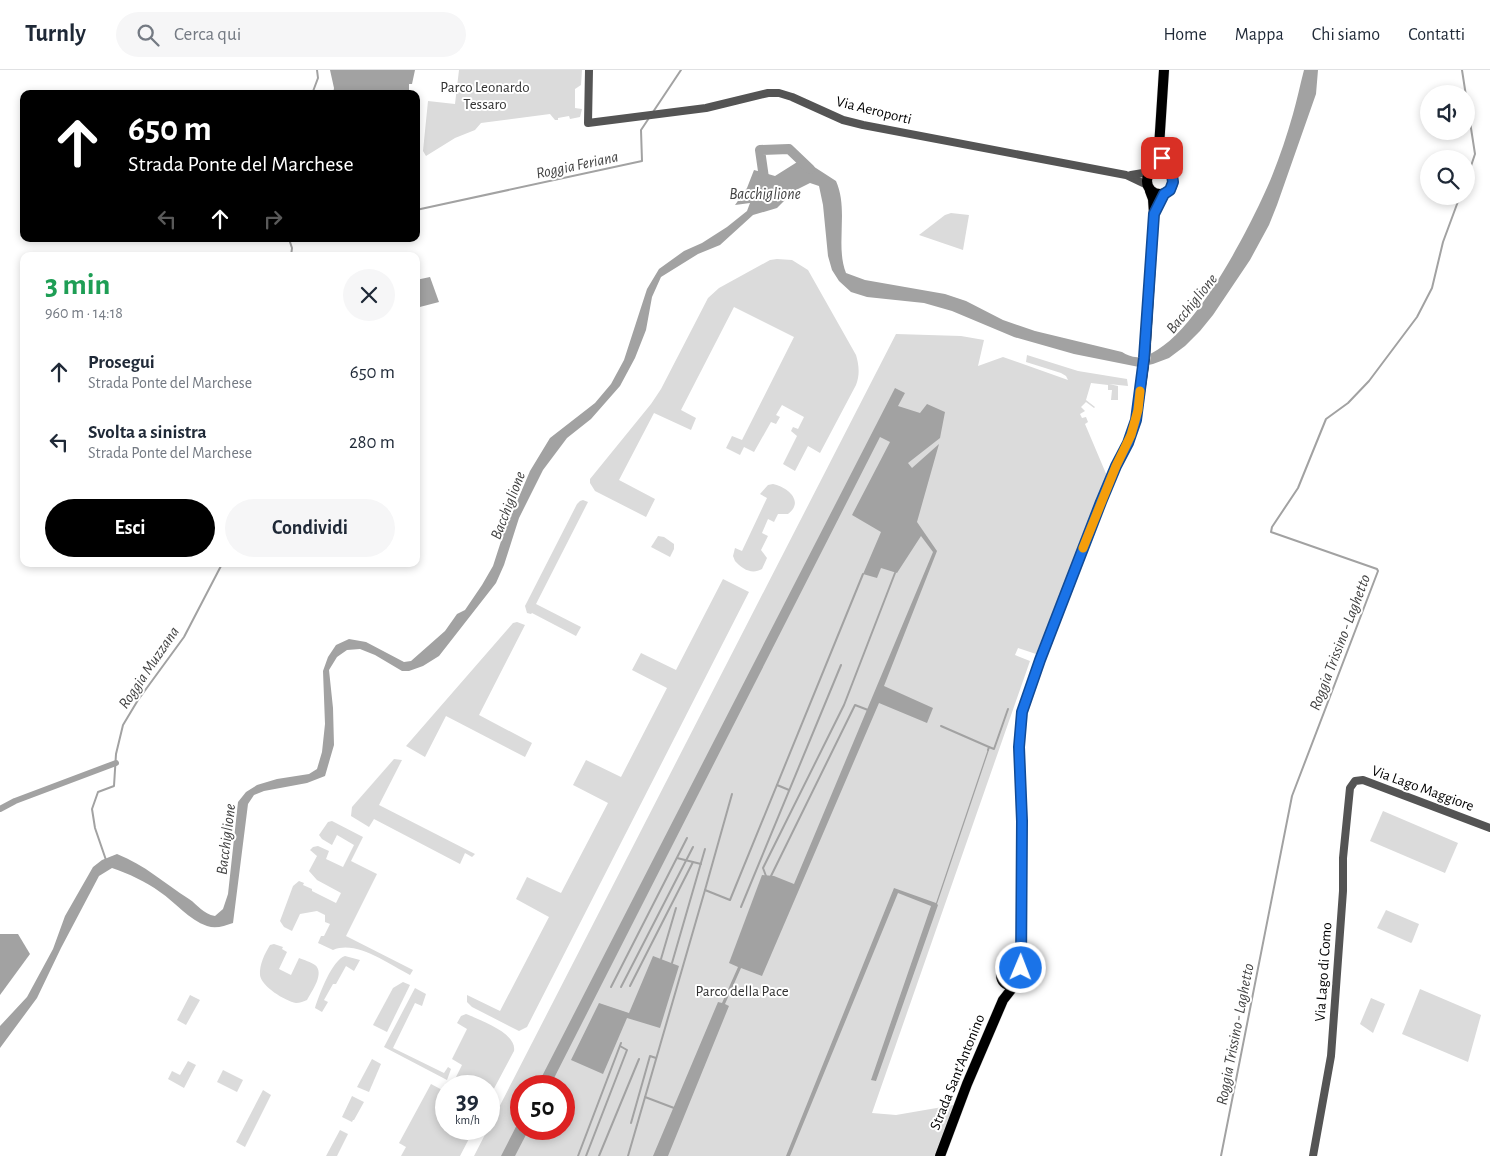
<!DOCTYPE html>
<html lang="it">
<head>
<meta charset="utf-8">
<style>
  :root { --surface:#fff; --page:#f6f6f7; --text:#1f2937; --muted:#747a83; --line:#e0e1e3; --accent:#000 }
  body { margin:0; font-family:"Alegreya Sans",sans-serif; background:var(--page); color:var(--text); height:100vh; display:flex; flex-direction:column; font-size:19px; white-space:nowrap }
  * { box-sizing:border-box; margin:0 }
  p { font-size:16px; color:var(--muted) }
  .icon { flex:none; width:28px; height:28px; fill:none; stroke:currentColor; stroke-width:2; stroke-linecap:round; stroke-linejoin:round }
  .map { position:relative; flex:1; overflow:hidden }
  .sheet { position:absolute; left:20px; top:182px; width:400px; height:315px; display:flex; flex-direction:column; background:var(--surface); border-radius:10px; box-shadow:0 2px 8px #0003 }
  .sheet>* { flex:none }
  .guide { position:absolute; left:20px; top:20px; width:400px; height:152px; border-radius:10px; box-shadow:0 2px 8px #0003; background:#000; color:#fff; overflow:hidden }
  .buttons { position:absolute; left:1420px; top:15px; display:grid; gap:10px }
  .buttons a { display:grid; place-items:center; width:55px; height:55px; border-radius:50%; background:var(--surface); box-shadow:0 2px 8px #0003; font-size:25px }
  .speed { position:absolute; left:435px; top:1005px; display:flex; gap:10px; font-size:25px; font-weight:700; text-align:center }
  .speed>* { display:grid; place-content:center; width:65px; height:65px; border-radius:50%; background:var(--surface); box-shadow:0 2px 8px #0003; line-height:1 }
  .speed small { font-size:12px; font-weight:400 }
  .speed .limit { border:8px solid #d22; background:#fff; color:#111 }
  .pin { position:absolute; display:grid; place-items:center; width:42px; height:42px; color:#fff; margin:-21px; border-radius:10px; box-shadow:0 2px 8px #0006 }
  .me { position:absolute; width:55px; margin:-28px; rotate:1deg; stroke-linejoin:round; filter:drop-shadow(0 0 4px #0008) }
  .turn { display:flex; align-items:center; gap:18px; height:105px; padding:0 25px; font-size:22px }
  .turn .icon { width:65px; height:65px; stroke-width:2.5 }
  .turn b { display:block; font-size:35px; line-height:42px }
  .lanes { display:flex; align-items:center; height:48px; padding:0 25px; background:#0003; justify-content:center; gap:25px; direction:ltr }
  .lanes .off { opacity:.35 }
  .round { display:grid; place-items:center; flex:none; width:52px; height:52px; border-radius:26px; background:var(--page) }
  .head { display:flex; align-items:center; justify-content:space-between; height:85px; padding:0 25px }
  h1 { font-size:30px; font-weight:700; line-height:38px; color:#1e9e55 }
  .cta { display:flex; gap:10px; margin-top:auto; padding:10px 25px }
  .cta a { flex:1; height:58px; border-radius:30px; background:var(--accent); color:#fff; font-size:20px; font-weight:700; line-height:58px; text-align:center }
  .cta a+a { background:var(--page); color:var(--text) }
  ul { padding:0; list-style:none }
  li { display:flex; align-items:center; gap:15px; height:70px; padding:0 25px }
  li div { flex:1 }
  li b { display:block; font-size:19px }
  li em { font-style:normal }
  header { display:flex; align-items:center; gap:30px; box-sizing:border-box; height:70px; padding:0 25px; background:var(--surface); border-bottom:1px solid var(--line) }
  header strong { font-size:24px }
  nav { display:flex; gap:28px; margin-inline-start:auto; font-size:18px }
  .search { width:350px; height:45px; background:var(--page); display:flex; align-items:center; gap:12px; box-sizing:border-box; padding:0 18px; border-radius:28px; color:var(--muted); font-size:19px }
  .map>svg:first-child { display:block }
  .green { fill:#dbdbdb; fill-rule:evenodd }
  .water { fill:#a2a2a2 }
  .lines { fill:none; stroke-linecap:round; stroke-linejoin:round }
  .stream { stroke:#a2a2a2; stroke-width:2 }
  .canal { stroke:#a2a2a2; stroke-width:6 }
  .river { stroke:#a2a2a2; stroke-width:10 }
  .major-casing { stroke:#dbdbdb; stroke-width:11 }
  .minor { stroke:#545454; stroke-width:8 }
  .major { stroke:#000; stroke-width:10 }
  .route-casing { stroke:#114b97; stroke-width:12 }
  .route { stroke:#1a73e8; stroke-width:9 }
  .slow { stroke:#f59e0b; stroke-width:9 }
  .labels { text-anchor:middle; stroke-width:4; stroke-linejoin:round; paint-order:stroke }
  .park-label { font-size:15px; fill:#323232; stroke:#fff }
  .street-label { font-size:15px; fill:#000; stroke:#fff }
  .water-label { font-size:16px; font-style:italic; fill:#434343; stroke:#fff }
</style>
</head>
<body>
<header>
<strong>Turnly</strong>
<div class="search"><svg class="icon" aria-label="search" viewBox="0 0 24 24"><circle cx="10" cy="10" r="6"/><path d="M15 15l6 6"/></svg>Cerca qui</div>
<nav><a>Home</a><a>Mappa</a><a>Chi siamo</a><a>Contatti</a></nav>
</header>
<div class="map">
<svg width="1490" height="1086" viewBox="0 0 1490 1086">
  <rect width="100%" height="100%" fill="#fff"/>
  <g class="green">
    <path d="M459 0H582L581 15 575 19V38L582 39 580 47 570 49 569 46 558 48V50H555L550 44 481 53 475 60 455 68 426 86 423 81 428 31 455 34Z"/>
    <path d="M951 143 969 145 963 180 919 165 945 145Z"/>
    <path d="M777 189 792 190 808 200 856 285C859 295 860 305 856 315L820 383 808 376 795 401 783 394 797 366 791 361 793 357 798 359 804 347 782 335 776 345 780 347 776 354 771 352 754 382 744 377 740 385 726 378 732 366 742 370 794 267 734 237 681 340 696 348 691 360 654 343 619 410 655 429 646 447 595 421 590 413V409L651 334 661 319 708 228 719 218 770 190Z"/>
    <path d="M896 264 961 266 984 270 978 296 1003 287 1068 310 1066 306 1061 303 1026 292 1027 285 1078 301 1127 309 1128 316 1109 314 1118 316V330H1111L1112 320H1108V315L1091 313 1086 330 1095 337 1094 338 1086 332 1081 337 1085 341 1080 344 1082 348 1086 347 1088 352 1085 354 1107 406 1036 584 1018 578 1015 585 1030 591 872 1043 896 1045 954 1035 936 1086H474ZM521 1016H564V1059H521Z"/>
    <path d="M773 414C787 417 805 431 788 444H778L774 452 768 449 762 463 768 466 761 480 767 488 762 499C752 505 742 499 735 491L733 486 735 478 742 481 767 428 760 424 768 415Z"/>
    <path d="M583 430 588 432 536 534 581 557 576 566 532 543 531 544 527 543 525 536 577 434 580 431Z"/>
    <path d="M658 466 664 467 674 474V479L670 487 651 477Z"/>
    <path d="M723 509 749 522 527 957 519 961 472 937 467 932V925L500 941 549 847 516 829 527 807 561 823 608 733 573 715 586 690 621 707 667 618 632 600 641 583 676 600Z"/>
    <path d="M517 552 525 555 479 645 532 673 525 687 446 646 425 687 406 676 513 553Z"/>
    <path d="M394 689 402 690 379 735 475 784 472 787 465 783 460 794 374 749 369 757 351 746 352 737Z"/>
    <path d="M1383 741 1458 773 1445 803 1370 771Z"/>
    <path d="M332 751 363 767 351 791 377 804 346 866 413 900 410 905C388 894 357 870 333 880L318 873 321 866H324L330 854 325 852V845L317 841 300 844 292 861 284 857 280 851 293 816 299 811 304 813 303 815 312 819V821L336 833 341 823 317 810 309 801 317 786 310 780 313 777 318 776 329 781 326 789 343 797 354 775 337 765 332 775 322 769 319 765 328 752Z"/>
    <path d="M1386 840 1419 854 1412 872 1411 873 1377 858Z"/>
    <path d="M274 874 283 877 282 879 287 882 279 899 291 905 299 888C304 890 311 892 315 895 325 903 312 921 307 930 304 931 300 933 296 933 285 931 261 916 260 905 259 895 265 883 270 875Z"/>
    <path d="M345 886 360 890 354 901 346 896 336 914H333L324 930 328 932 322 942 315 938C319 925 332 890 345 886Z"/>
    <path d="M403 912 410 915 387 962 373 955 393 918Z"/>
    <path d="M415 918 426 924 422 936 415 933 393 978 444 1003 448 997 451 999 447 1010 384 977Z"/>
    <path d="M1420 919 1481 945 1468 992 1402 964Z"/>
    <path d="M190 925 200 930 186 955 177 950Z"/>
    <path d="M1371 928 1385 934 1373 963 1360 954Z"/>
    <path d="M466 944C480 950 517 963 514 981L489 1028V1016H458L453 1013 462 995 452 989 467 959 457 953 461 946Z"/>
    <path d="M372 989 381 994 369 1022 357 1017Z"/>
    <path d="M188 991 196 995 184 1018 168 1009 172 1001 180 1005Z"/>
    <path d="M223 1000 243 1010 237 1022 217 1012Z"/>
    <path d="M431 1014 446 1022V1059H474L460 1086H401L406 1077 399 1073Z"/>
    <path d="M263 1020 271 1025 245 1077 236 1072Z"/>
    <path d="M352 1026 364 1032 354 1050H353L352 1052 342 1047Z"/>
    <path d="M340 1060 348 1064 337 1086H326Z"/>
  </g>
  <g class="water">
    <path d="M330 0H415L412 14H409V24H333L334 18Z"/>
    <path d="M1304 0H1318L1316 24 1277 135 1269 155 1250 190 1213 245 1200 261 1185 276 1169 288 1153 294 1139 297 1074 284 1014 267 952 241 924 233 867 227 851 222 839 211 832 200 828 186 823 135 819 116 810 113 794 121 777 138 753 145 720 175 698 184 661 207 652 227 646 260 635 288 620 316 591 349 567 368 543 400 519 448 504 495 496 513 439 586 423 596 409 601H402L375 585 360 579 347 580 337 587 329 600 333 638 334 675 325 706 307 713 264 721 254 725 248 734 233 853C224 856 216 859 207 856 189 850 175 832 160 822 145 811 129 804 112 798L99 806 61 878 37 928 0 978V956L27 927 53 879 65 846 93 797 102 790 117 784C145 795 164 813 189 829 198 835 203 844 215 846L223 839 228 824 238 732 246 722 257 715 277 709 309 704 317 699 322 682 325 654 323 601 328 587 336 575 349 569 366 572 404 592 411 591 445 561 457 544 465 540 482 515 493 496 504 462 530 401 550 368 595 333 611 314 624 290 647 219 659 199 684 181 702 173 727 157 747 141 750 133 735 135 747 118 754 100 775 106 802 89 836 111C849 140 835 175 846 203L865 210 945 224 966 231 1003 250 1035 261 1122 282C1127 285 1133 288 1140 287 1190 279 1254 150 1272 106 1280 86 1287 65 1293 44 1297 30 1300 15 1304 0Z"/>
    <path d="M430 207 439 232 416 238V210Z"/>
    <path d="M895 318 905 323 898 336 920 343 927 334 945 342 940 368 908 393 912 398 939 374 917 452 937 481 884 616 933 638 927 653 879 633 762 906 741 898 725 934 729 936 668 1086H653L718 932 722 933 738 897 729 893 762 805 774 806 794 814 933 482 921 466 897 503 881 498 877 508 863 504 881 462 852 445 890 372 880 367 550 1016H537Z"/>
    <path d="M988 679 989 680 937 834 938 835 876 1011 871 1010 931 836 898 823 790 1086H786L894 818 936 833Z"/>
    <path d="M0 864H18L30 884 0 925Z"/>
    <path d="M653 886 679 896 660 958 627 948 603 1004 571 990 599 933 629 943Z"/>
    <path d="M521 1047V1059H529L515 1086H501Z"/>
  </g>
  <g class="lines">
    <g class="stream">
      <path d="M1462 0 1475 84 1466 111"/>
      <path d="M312 24 318 8 317 0"/>
      <path d="M653 42 681 0"/>
      <path d="M416 140 642 91 641 60 649 48"/>
      <path d="M289 169 292 178 291 186"/>
      <path d="M941 656 989 677"/>
      <path d="M988 680 989 677 994 679 1008 639"/>
      <path d="M777 715 789 720"/>
      <path d="M677 788 701 794"/>
      <path d="M106 790 95 758 92 739 98 722 114 716 116 684 123 655 138 630 184 567 222 494"/>
      <path d="M766 806 763 798 844 635 895 503"/>
      <path d="M771 806 855 635 868 640"/>
      <path d="M705 820 732 724"/>
      <path d="M741 837 841 595"/>
      <path d="M661 889 676 838"/>
      <path d="M672 893 705 779"/>
      <path d="M630 916 693 792"/>
      <path d="M611 917 687 768"/>
      <path d="M621 917 693 777"/>
      <path d="M645 1027 674 1038"/>
      <path d="M631 1053 650 986 656 988"/>
      <path d="M578 1086 621 973"/>
      <path d="M586 1086 627 980 620 976"/>
      <path d="M599 1086 639 989"/>
      <path d="M628 1086 705 820 730 830 863 504"/>
      <path d="M1221 1086 1292 726 1378 501 1377 499 1271 462 1272 457 1298 418 1326 349 1348 333 1369 311 1417 247 1432 218 1443 172 1460 126"/>
    </g>
    <path class="canal" d="M0 739 15 731 116 693"/>
    <path class="river" d="M765 115 760 80 789 79 810 99"/>
    <g class="major-casing">
      <g id="major">
        <circle cx="1160" cy="111" r="13"/>
        <path d="M1151 100 1159 77 1164 0"/>
        <circle cx="1012" cy="905" r="11"/>
        <path d="M1021 898 1022 751 1019 677 1022 643 1040 590 1101 432 1116 396 1128 373 1136 350 1145 288 1154 144 1153 129 1150 121"/>
        <path d="M940 1086 967 1014 1003 930 1014 916"/>
      </g>
    </g>
    <g class="minor">
      <path d="M589 0 588 53 706 38 768 23H779L792 27 843 50 863 55 1126 105 1147 115"/>
      <path d="M1131 105 1149 102"/>
      <path d="M1313 1086 1331 986 1343 821V788L1350 718 1355 711 1363 710 1490 758"/>
    </g>
    <use href="#major" class="major"/>
  </g>
  <g class="lines">
    <g class="route-casing">
      <path id="route" d="M1021 898 1022 751 1019 677 1022 642 1040 590 1101 432 1116 396 1128 373 1136 350 1144 288 1154 144 1164 124 1170 120 1173 112 1172 105 1167 99 1162 88"/>
    </g>
    <use href="#route" class="route"/>
    <path class="slow" d="M1083 478 1116 396 1131 365 1138 340 1140 321"/>
  </g>
  <g class="labels">
    <g class="park-label">
      <text x="485" y="22">Parco Leonardo<tspan x="485" dy="17">Tessaro</tspan></text>
      <text x="742" y="926">Parco della Pace</text>
    </g>
    <g class="street-label">
      <text transform="translate(874 40) rotate(14)" y="5">Via Aeroporti</text>
      <text transform="translate(1423 718) rotate(20)" y="5">Via Lago Maggiore</text>
      <text transform="translate(1323 902) rotate(-86)" y="5">Via Lago di Como</text>
      <text transform="translate(957 1002) rotate(-68)" y="5">Strada Sant'Antonino</text>
    </g>
    <g class="water-label">
      <text transform="translate(577 94) rotate(-12)" y="6">Roggia Feriana</text>
      <text x="765" y="129">Bacchiglione</text>
      <text transform="translate(1191 233) rotate(-51)" y="6">Bacchiglione</text>
      <text transform="translate(507 435) rotate(-69)" y="6">Bacchiglione</text>
      <text transform="translate(1339 572) rotate(-69)" y="6">Roggia Trissino - Laghetto</text>
      <text transform="translate(148 597) rotate(-56)" y="6">Roggia Muzzana</text>
      <text transform="translate(225 769) rotate(-83)" y="6">Bacchiglione</text>
      <text transform="translate(1234 964) rotate(-79)" y="6">Roggia Trissino - Laghetto</text>
    </g>
  </g>
</svg>
<div class="buttons">
<a><svg class="icon" aria-label="sound" viewBox="0 0 24 24"><path d="M4 9h4l5-4v14l-5-4H4zM17 9q2 3 0 6"/></svg></a>
<a><svg class="icon" aria-label="search" viewBox="0 0 24 24"><circle cx="10" cy="10" r="6"/><path d="M15 15l6 6"/></svg></a>
</div>
<div class="speed"><div>39<small>km/h</small></div><div class="limit">50</div></div>
<div class="pin" style="left:1162px;top:88px;background:#d93025"><svg class="icon" aria-label="arrive" viewBox="0 0 24 24"><path d="M6 21V4h12l-3 4 3 4H6"/></svg></div>
<svg class="me" style="left:1021px;top:898px" viewBox="-20 -20 40 40"><circle r="17" fill="#1a73e8" stroke="#fff" stroke-width="3"/><path d="M0-11L8 9 0 5-8 9z" fill="#fff"/></svg>
<div class="guide">
<div class="turn"><svg class="icon" aria-label="ahead" viewBox="0 0 24 24"><path d="M12 20V5M6 11l6-6 6 6"/></svg><div><b>650 m</b>Strada Ponte del Marchese</div></div>
<div class="lanes"><svg class="icon off" aria-label="left" viewBox="0 0 24 24"><path d="M17 20v-9H6M10 6l-5 5 5 5"/></svg><svg class="icon" aria-label="ahead" viewBox="0 0 24 24"><path d="M12 20V5M6 11l6-6 6 6"/></svg><svg class="icon off" aria-label="right" viewBox="0 0 24 24"><path d="M7 20v-9h11M14 6l5 5-5 5"/></svg></div>
</div>
<section class="sheet">
<div class="head"><div><h1>3 min</h1><p>960 m · 14:18</p></div><a class="round"><svg class="icon" aria-label="close" viewBox="0 0 24 24"><path d="M6 6l12 12M18 6L6 18"/></svg></a></div>
<ul>
<li><svg class="icon" aria-label="ahead" viewBox="0 0 24 24"><path d="M12 20V5M6 11l6-6 6 6"/></svg><div><b>Prosegui</b><p>Strada Ponte del Marchese</p></div><em>650 m</em></li>
<li><svg class="icon" aria-label="left" viewBox="0 0 24 24"><path d="M17 20v-9H6M10 6l-5 5 5 5"/></svg><div><b>Svolta a sinistra</b><p>Strada Ponte del Marchese</p></div><em>280 m</em></li>
</ul>
<div class="cta"><a>Esci</a><a>Condividi</a></div>
</section>
</div>
</body>
</html>
